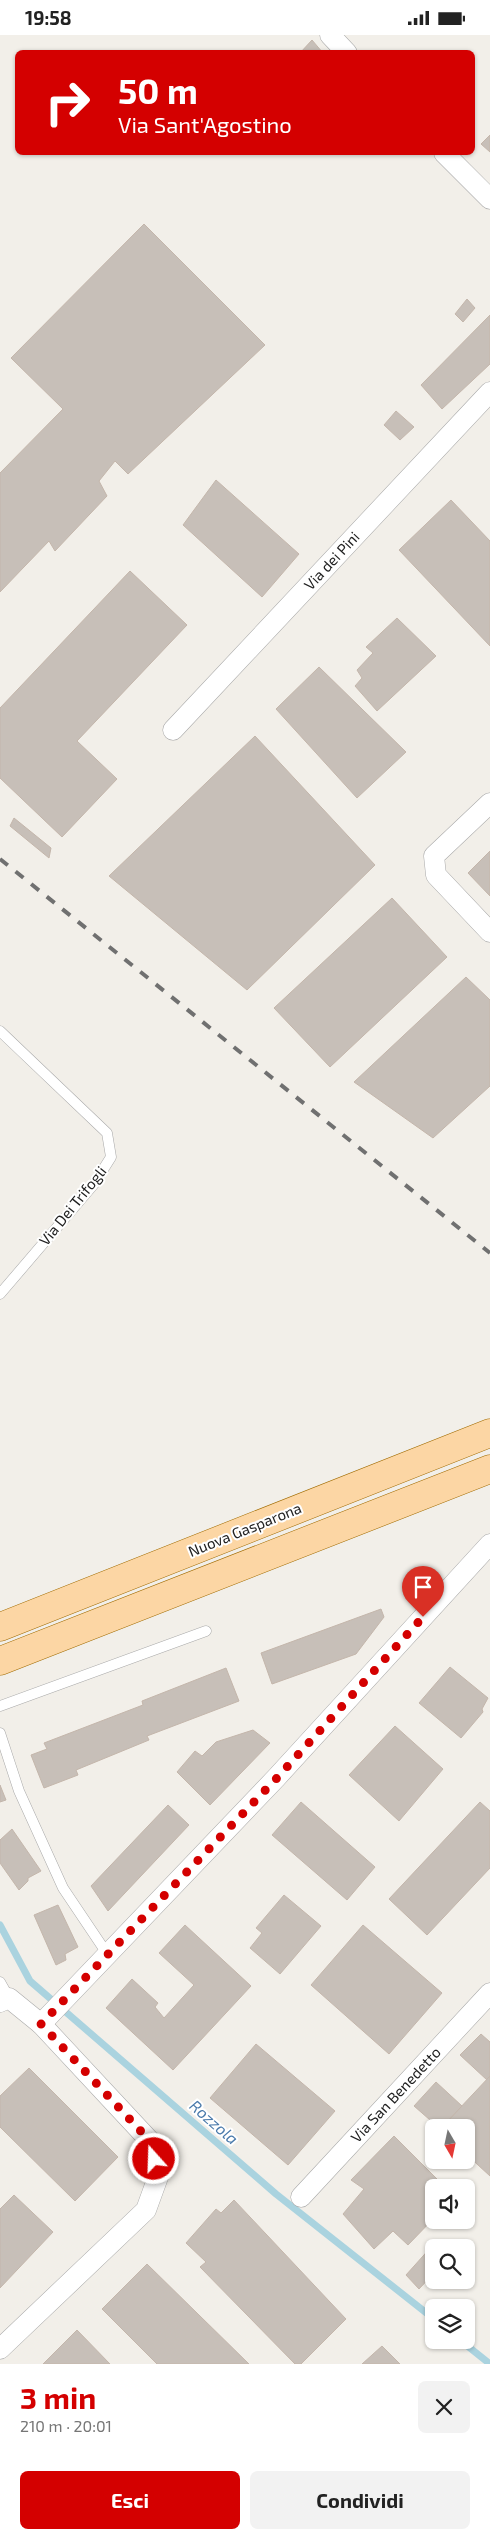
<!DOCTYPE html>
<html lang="it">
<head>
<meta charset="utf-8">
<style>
  :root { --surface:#fff; --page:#f2f2f2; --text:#222; --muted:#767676; --accent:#d40000 }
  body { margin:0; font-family:"Exo 2",sans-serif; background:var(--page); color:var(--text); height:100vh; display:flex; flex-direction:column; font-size:19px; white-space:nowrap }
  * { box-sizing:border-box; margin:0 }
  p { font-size:16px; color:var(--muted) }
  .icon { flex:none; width:28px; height:28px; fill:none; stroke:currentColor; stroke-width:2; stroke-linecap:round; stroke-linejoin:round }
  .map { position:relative; height:2329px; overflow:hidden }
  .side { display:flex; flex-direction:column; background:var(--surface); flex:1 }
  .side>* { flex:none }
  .banner { position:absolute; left:15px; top:15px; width:460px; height:105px; border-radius:8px; box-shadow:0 1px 4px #0004; background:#d40000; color:#fff; overflow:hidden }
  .needle { width:32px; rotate:171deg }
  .buttons { position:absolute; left:425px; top:2084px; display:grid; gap:10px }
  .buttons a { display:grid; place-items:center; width:50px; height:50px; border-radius:8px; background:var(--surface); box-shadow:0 1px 4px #0004; font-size:25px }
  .pin { position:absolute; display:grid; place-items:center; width:42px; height:42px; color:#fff; margin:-51px -21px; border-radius:50% 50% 50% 0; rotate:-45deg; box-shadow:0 0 5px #0007 }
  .pin .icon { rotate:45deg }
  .me { position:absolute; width:55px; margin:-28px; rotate:340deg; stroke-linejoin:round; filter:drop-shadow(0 0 4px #0008) }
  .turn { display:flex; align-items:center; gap:18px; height:105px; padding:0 20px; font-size:22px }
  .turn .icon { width:65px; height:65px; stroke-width:2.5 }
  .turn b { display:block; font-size:35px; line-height:42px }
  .round { display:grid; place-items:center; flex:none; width:52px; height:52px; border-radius:8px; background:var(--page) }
  .head { display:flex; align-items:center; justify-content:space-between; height:85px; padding:0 20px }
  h1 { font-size:30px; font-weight:700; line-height:38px; color:var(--accent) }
  .cta { display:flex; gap:10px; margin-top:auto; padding:10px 20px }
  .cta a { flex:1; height:58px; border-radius:8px; background:var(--accent); color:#fff; font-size:20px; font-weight:700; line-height:58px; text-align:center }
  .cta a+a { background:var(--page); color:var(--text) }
  .status { display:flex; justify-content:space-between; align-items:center; height:35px; padding:0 25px; background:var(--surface); direction:ltr }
  .status svg { height:14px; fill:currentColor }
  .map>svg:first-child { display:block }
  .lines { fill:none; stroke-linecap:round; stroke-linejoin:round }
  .stream { stroke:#aad3df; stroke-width:7 }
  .building { fill:#c7bfb8; stroke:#c4b6ab }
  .lane-casing { stroke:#a9a9a9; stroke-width:11 }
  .street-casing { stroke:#a9a9a9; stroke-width:21 }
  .primary-casing { stroke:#a06b00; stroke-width:29 }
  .lane { stroke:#fff; stroke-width:10 }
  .street { stroke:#fff; stroke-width:20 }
  .primary { stroke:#fcd6a4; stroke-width:28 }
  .rail { stroke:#707070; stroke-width:4; stroke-dasharray:10 10; stroke-linecap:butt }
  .route { stroke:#d40000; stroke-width:9; stroke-dasharray:0 16.2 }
  .labels { text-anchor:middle; stroke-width:4; stroke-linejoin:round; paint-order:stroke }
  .street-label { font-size:15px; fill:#222; stroke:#fff }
  .water-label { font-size:16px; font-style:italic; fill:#4a7aab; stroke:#fff }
</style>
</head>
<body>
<div class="status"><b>19:58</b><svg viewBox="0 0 49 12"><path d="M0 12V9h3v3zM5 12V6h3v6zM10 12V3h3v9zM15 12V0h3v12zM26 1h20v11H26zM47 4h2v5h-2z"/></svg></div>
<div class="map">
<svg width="490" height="2329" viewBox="0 0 490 2329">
  <rect width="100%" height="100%" fill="#f2efe9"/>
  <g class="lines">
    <g class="stream">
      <path d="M0 1890 30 1946 276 2159 434 2284"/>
      <path d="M460 2305 490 2329"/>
    </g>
  </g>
  <g class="building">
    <path d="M312 5 323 18H300Z"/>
    <path d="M490 100V117L481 109Z"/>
    <path d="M144 189 265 310 128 439 115 426 99 446 107 461 55 516 49 506 0 557V438L63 374 11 323Z"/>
    <path d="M467 264 475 273 463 287 455 279Z"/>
    <path d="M490 280V329L442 374 421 350Z"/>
    <path d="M396 376 414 392 400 405 384 390Z"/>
    <path d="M216 445 299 519 262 562 183 490Z"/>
    <path d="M451 465 490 506V611L399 515Z"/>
    <path d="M130 536 187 590 77 706 117 744 62 802 0 743V673Z"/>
    <path d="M397 583 436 621 377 676 355 651 362 643 357 635 373 618 366 612Z"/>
    <path d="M319 632 406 717 357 763 276 674Z"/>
    <path d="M255 701 375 830 247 955 109 841Z"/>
    <path d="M14 783 51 813 49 823 10 791Z"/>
    <path d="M490 816V861L468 838Z"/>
    <path d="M392 863 447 922 330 1032 274 973Z"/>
    <path d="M466 942 490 965V1051L433 1103 354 1047Z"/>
    <path d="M381 1574 384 1582 356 1619 272 1649 261 1618Z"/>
    <path d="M450 1632 488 1663 482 1674 483 1677 461 1703 419 1668Z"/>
    <path d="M226 1633 239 1666 147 1701 149 1705 76 1735 78 1740 44 1753 31 1720 47 1714 44 1708 143 1670 142 1666Z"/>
    <path d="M395 1691 443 1734 399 1786 349 1740Z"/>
    <path d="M253 1695 270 1708 210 1770 177 1737 195 1716 202 1721 216 1707Z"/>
    <path d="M0 1750 6 1765 0 1767Z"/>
    <path d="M301 1767 375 1832 347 1865 272 1800Z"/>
    <path d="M480 1767 490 1776V1833L427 1900 389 1864Z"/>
    <path d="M168 1770 189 1790 108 1876 91 1851Z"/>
    <path d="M12 1794 41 1836 28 1843V1846L19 1855 0 1828V1805Z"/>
    <path d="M284 1860 321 1891 280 1939 250 1913 262 1898 256 1893Z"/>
    <path d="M58 1870 78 1912 65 1919 66 1925 56 1930 34 1880Z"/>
    <path d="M185 1890 251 1951 173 2035 106 1973 132 1944 158 1968 155 1972 164 1983 194 1950 159 1918Z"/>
    <path d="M363 1890 442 1958 389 2019 311 1950Z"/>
    <path d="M481 1999 490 2007V2041L487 2045 460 2020Z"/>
    <path d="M256 2009 335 2076 288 2130 210 2063Z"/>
    <path d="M29 2033 118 2122 75 2166 0 2092V2061Z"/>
    <path d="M490 2041V2141L466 2119V2092H442Z"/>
    <path d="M436 2047 462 2071 442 2092H438L414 2071Z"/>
    <path d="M394 2101 445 2152H434V2183L408 2210 393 2196 374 2214 343 2179 364 2154 351 2145Z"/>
    <path d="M14 2160 53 2197 0 2253V2174Z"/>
    <path d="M234 2165 346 2284 301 2329H295L200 2232 206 2227 186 2208 216 2174 221 2178Z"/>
    <path d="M432 2211 434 2212V2238L419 2254 406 2240Z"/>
    <path d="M147 2229 249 2329H157L102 2274Z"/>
    <path d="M77 2295 110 2329H43Z"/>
    <path d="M382 2311 400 2329H362Z"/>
  </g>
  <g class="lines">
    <g class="lane-casing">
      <g id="lane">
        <path d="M0 996 107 1098 111 1122 94 1149 0 1259"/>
        <path d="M0 1671 206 1596"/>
        <path d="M0 1698 19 1756 63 1853 108 1920"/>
        <path d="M0 1947 9 1963"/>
      </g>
    </g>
    <g class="street-casing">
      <g id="street">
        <path d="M330 0 347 18"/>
        <path d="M444 118 490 164"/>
        <path d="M173 695 490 357"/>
        <path d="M490 768 434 821 436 840 490 897"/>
        <path d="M0 1967 9 1963 41 1989 150 2106 158 2142 146 2175 0 2314"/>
        <path d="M41 1989 276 1743 490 1509"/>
        <path d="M301 2162 490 1958"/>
      </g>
    </g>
    <g class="primary-casing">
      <g id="primary">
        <path d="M0 1592 490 1398"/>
        <path d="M0 1626 490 1434"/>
      </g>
    </g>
    <use href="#lane" class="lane"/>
    <use href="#street" class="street"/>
    <use href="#primary" class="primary"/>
    <path class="rail" d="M0 824 490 1218"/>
  </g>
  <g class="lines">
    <path class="route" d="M154 2124 150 2106 41 1989 276 1744 423 1582"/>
  </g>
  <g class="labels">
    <g class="street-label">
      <text transform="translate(332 526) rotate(-47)" y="5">Via dei Pini</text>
      <text transform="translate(73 1171) rotate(-51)" y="5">Via Dei Trifogli</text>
      <text transform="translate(245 1495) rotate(-22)" y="5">Nuova Gasparona</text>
      <text transform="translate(396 2060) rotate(-47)" y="5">Via San Benedetto</text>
    </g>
    <g class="water-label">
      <text transform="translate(214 2087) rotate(41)" y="6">Rozzola</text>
    </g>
  </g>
</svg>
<div class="buttons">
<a><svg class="needle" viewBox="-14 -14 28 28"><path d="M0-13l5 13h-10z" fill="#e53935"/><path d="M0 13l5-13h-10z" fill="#767676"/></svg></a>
<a><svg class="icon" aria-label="sound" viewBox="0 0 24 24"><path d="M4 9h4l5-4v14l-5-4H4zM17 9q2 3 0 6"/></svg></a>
<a><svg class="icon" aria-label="search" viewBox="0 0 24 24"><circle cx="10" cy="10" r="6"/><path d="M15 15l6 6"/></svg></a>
<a><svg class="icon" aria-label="layers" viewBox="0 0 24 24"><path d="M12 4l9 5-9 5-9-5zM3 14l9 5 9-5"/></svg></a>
</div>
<div class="pin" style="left:423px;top:1582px;background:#d93025"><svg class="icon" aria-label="arrive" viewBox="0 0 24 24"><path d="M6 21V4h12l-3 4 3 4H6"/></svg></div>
<svg class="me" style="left:154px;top:2124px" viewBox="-20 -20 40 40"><circle r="17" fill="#d40000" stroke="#fff" stroke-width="3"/><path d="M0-11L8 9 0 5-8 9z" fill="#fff"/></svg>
<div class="banner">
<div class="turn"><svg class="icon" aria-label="right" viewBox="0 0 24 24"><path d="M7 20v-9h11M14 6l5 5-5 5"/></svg><div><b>50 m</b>Via Sant'Agostino</div></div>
</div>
</div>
<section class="side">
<div class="head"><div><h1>3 min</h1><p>210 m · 20:01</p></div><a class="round"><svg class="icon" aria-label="close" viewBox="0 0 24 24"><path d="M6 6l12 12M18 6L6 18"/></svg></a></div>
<div class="cta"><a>Esci</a><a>Condividi</a></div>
</section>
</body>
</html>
